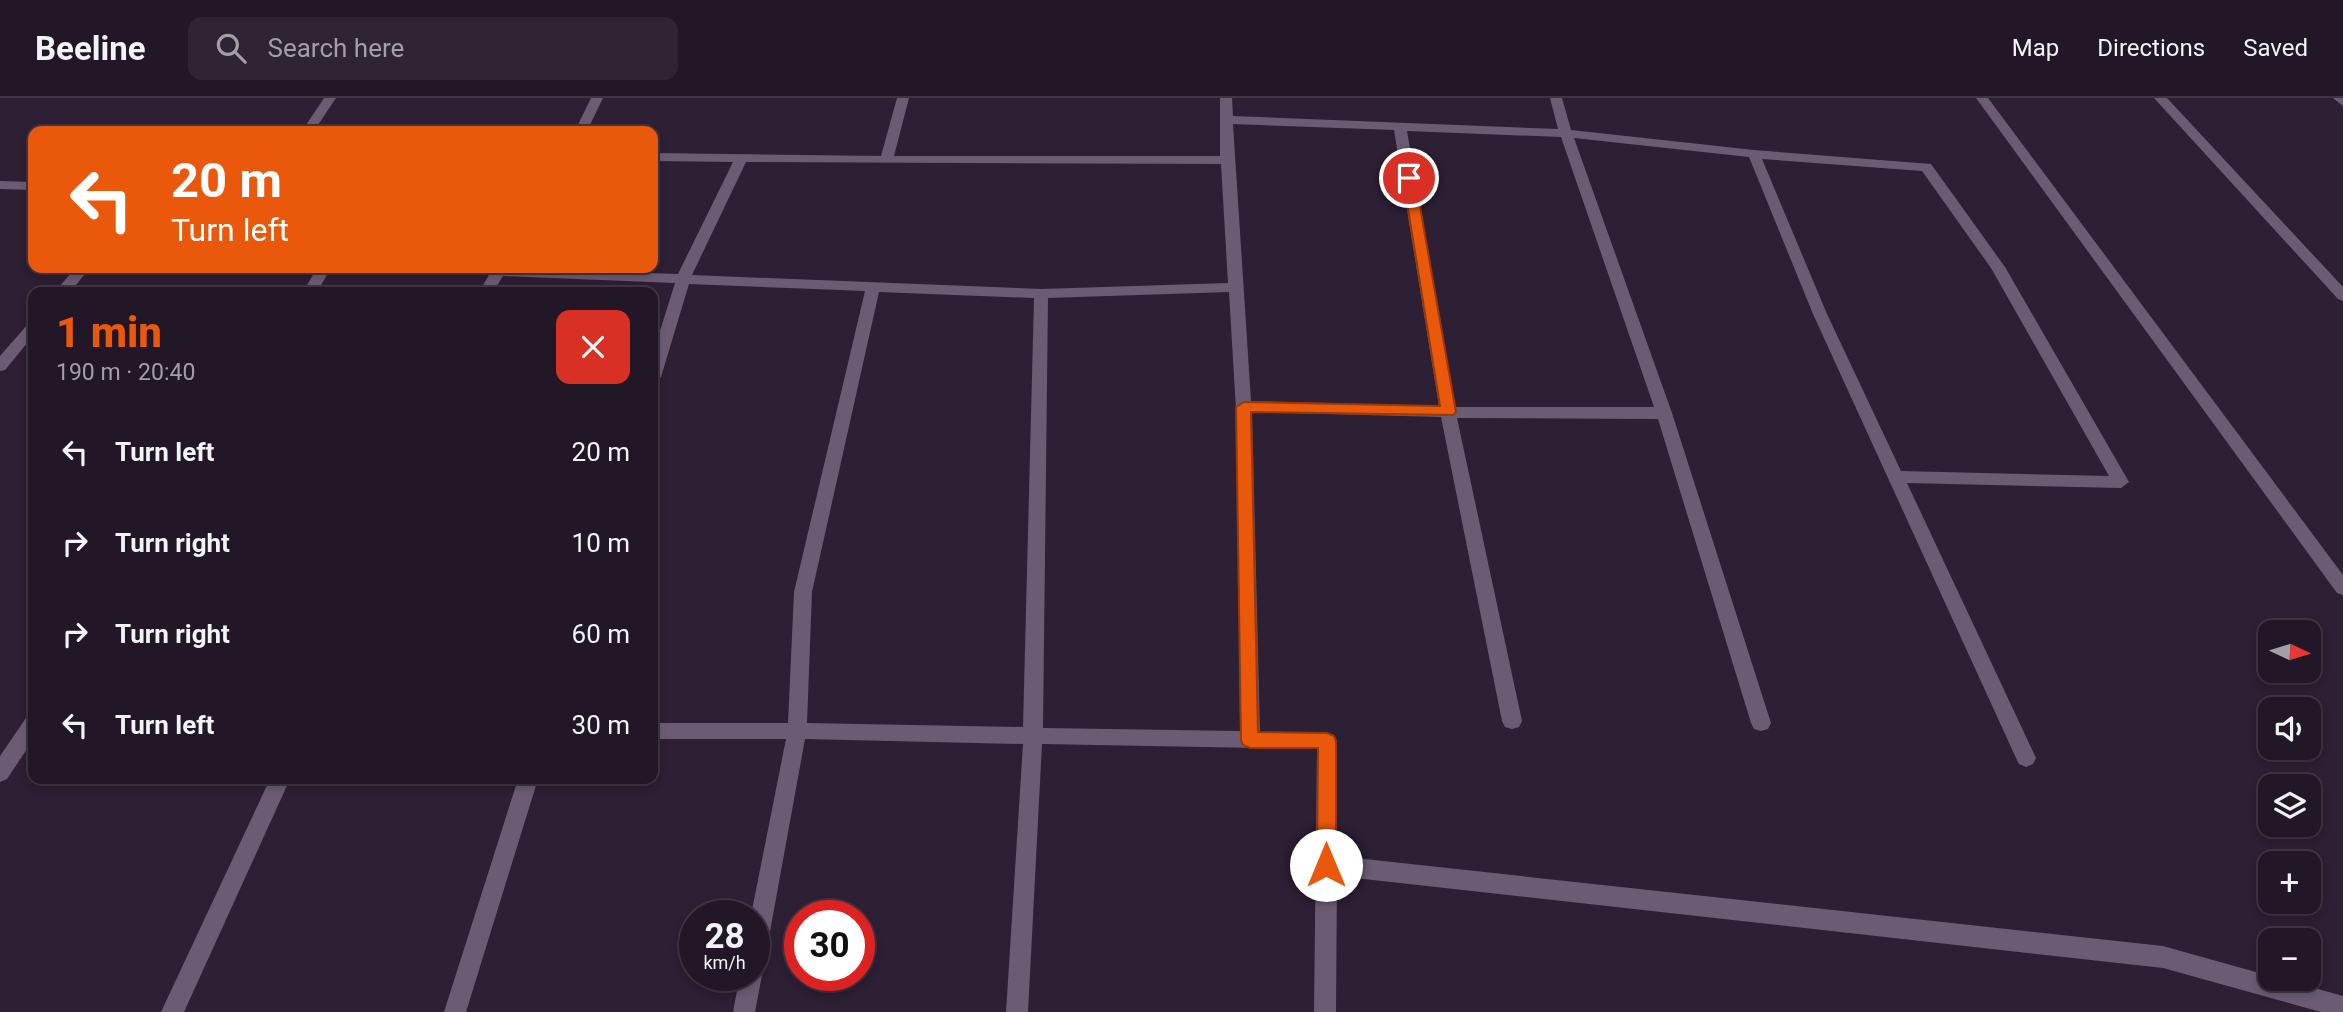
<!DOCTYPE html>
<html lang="en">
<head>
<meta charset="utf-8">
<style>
  :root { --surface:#221727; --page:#2e2433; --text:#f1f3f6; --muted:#a29fa7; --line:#3f3644; --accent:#ea580c }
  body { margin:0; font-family:Roboto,sans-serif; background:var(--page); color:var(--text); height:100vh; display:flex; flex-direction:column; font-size:26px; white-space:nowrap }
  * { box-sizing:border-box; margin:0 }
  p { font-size:23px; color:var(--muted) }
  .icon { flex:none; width:38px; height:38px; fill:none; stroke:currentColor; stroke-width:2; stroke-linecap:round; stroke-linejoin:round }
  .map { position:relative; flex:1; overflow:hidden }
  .panel { position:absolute; left:28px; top:189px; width:630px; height:497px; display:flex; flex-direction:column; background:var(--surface); border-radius:14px; box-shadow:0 4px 10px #0003,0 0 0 2px var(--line) }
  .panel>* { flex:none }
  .top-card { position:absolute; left:28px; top:28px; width:630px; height:147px; border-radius:14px; box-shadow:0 4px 10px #0003,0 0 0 2px var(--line); background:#ea580c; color:#fff; overflow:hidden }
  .needle { width:46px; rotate:94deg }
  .buttons { position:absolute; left:2258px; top:522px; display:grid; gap:14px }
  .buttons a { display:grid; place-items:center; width:63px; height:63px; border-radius:14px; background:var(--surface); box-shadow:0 4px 10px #0003,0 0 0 2px var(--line); font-size:35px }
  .speed { position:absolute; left:679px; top:802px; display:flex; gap:14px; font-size:35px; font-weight:700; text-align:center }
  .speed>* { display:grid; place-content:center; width:91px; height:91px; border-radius:50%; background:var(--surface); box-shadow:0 4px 10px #0003,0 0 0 2px var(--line); line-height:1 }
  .speed small { font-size:18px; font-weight:400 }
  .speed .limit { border:10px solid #d22; background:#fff; color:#111 }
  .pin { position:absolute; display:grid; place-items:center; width:60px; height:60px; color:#fff; margin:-30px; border:4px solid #fff; border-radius:50%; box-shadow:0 2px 7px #0007 }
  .me { position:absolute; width:77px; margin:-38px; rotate:0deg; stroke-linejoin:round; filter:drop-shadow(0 0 5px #0008) }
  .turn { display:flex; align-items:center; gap:24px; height:147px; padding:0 28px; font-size:32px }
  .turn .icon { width:91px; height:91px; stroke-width:2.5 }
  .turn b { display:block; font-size:49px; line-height:60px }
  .round { display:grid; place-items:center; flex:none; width:74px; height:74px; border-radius:14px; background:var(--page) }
  .head { display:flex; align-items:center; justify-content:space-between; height:119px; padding:0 28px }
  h1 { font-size:42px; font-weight:800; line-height:52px; color:var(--accent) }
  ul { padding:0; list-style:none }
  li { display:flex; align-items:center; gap:21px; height:91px; padding:0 28px }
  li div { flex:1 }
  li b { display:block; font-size:26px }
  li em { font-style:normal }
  header { display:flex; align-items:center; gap:42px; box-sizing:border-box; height:98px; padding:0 35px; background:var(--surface); border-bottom:2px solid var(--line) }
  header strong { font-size:33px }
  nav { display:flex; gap:38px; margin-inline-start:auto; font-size:24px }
  .search { width:490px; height:63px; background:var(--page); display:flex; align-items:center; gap:18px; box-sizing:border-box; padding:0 24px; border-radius:14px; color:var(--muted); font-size:26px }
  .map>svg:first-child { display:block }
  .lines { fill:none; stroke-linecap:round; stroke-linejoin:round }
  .minor { fill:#6b5c74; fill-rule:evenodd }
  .route { fill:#ea580c; stroke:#983908; stroke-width:2 }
</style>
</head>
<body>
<header>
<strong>Beeline</strong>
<div class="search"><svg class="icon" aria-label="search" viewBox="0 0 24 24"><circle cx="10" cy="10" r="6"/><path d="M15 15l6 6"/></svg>Search here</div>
<nav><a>Map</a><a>Directions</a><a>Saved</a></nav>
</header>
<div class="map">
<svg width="2343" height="914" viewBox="0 0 2343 914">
  <rect width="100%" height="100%" fill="#2d1f34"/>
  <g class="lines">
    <g class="minor">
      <path d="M324 0H336L314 33H302Z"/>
      <path d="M591 0H603L587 33H575Z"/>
      <path d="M897 0H909L894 58H1220V0H1232L1233 18 1558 31 1550 0H1562L1571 32 1754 52 1931 66 2005 169 2129 384 2121 390 1907 385 2036 660 2033 666 2026 669 2019 666 2016 660 1813 216 1749 59 1574 40 1672 315 1771 625 1768 631 1761 633 1754 631 1751 625 1658 321 1457 320 1522 623 1519 629 1512 631 1505 629 1502 623 1441 319 1252 314 1260 634 1327 635 1334 637 1337 643V758L2163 848 2270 878V880H2279L2343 898V914H2321L2163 870 1337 778 1336 914H1314L1317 651 1042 646 1028 914H1006L1023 646 805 641 765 861 759 870 762 877 755 914H733L740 877H754V817H751L786 641H653V625H788L794 494 865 193 689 186 661 279 653 284V255L675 185 503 178 493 194H479L493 170 678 176 733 64 653 63V55L881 58ZM1233 26 1394 32 1439 308 1251 303ZM1407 33 1561 39 1654 309H1455ZM1762 61 1922 73 1991 170 2109 378 1901 373 1827 216ZM746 64 1221 66 1228 185 1041 191 692 177ZM879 194 1034 200 1023 629 807 625 812 494ZM1229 194 1237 329 1240 633 1043 630 1048 200Z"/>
      <path d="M1976 0H1988L2343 477V497L2337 495Z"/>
      <path d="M2154 0H2167L2343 189V203L2338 201Z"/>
      <path d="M2333 0H2343V8Z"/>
      <path d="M0 83 33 84V92L0 91Z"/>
      <path d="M75 170H90L70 194H55Z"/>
      <path d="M317 170H331L317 194H303Z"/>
      <path d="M33 224V238L5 272 0 273V258L28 226Z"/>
      <path d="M33 618V642L7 681 0 684V658L26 620Z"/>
      <path d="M270 681H290L184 914H161Z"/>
      <path d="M518 681H538L466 914H444Z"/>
    </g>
  </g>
  <path class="route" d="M1409 77 1415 80 1456 314 1453 317 1251 314 1258 634 1327 635 1334 638 1336 643V767L1333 773 1326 776 1320 773 1317 767 1318 650H1250L1243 647 1241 642 1236 309 1244 304 1440 308 1403 80Z"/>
</svg>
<div class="buttons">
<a><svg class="needle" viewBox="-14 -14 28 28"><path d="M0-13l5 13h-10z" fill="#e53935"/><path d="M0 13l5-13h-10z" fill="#a29fa7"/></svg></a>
<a><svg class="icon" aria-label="sound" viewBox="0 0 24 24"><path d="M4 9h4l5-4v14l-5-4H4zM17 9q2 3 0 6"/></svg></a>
<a><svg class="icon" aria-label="layers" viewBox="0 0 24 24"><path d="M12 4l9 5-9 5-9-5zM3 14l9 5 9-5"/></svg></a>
<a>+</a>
<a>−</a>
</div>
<div class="speed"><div>28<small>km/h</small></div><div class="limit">30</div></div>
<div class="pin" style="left:1409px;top:80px;background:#d93025"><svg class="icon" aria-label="arrive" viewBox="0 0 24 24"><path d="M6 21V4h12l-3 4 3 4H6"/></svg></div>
<svg class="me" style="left:1326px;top:767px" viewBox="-20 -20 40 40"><circle r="19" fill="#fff"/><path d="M0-13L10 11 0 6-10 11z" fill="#ea580c"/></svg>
<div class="top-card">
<div class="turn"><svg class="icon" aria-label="left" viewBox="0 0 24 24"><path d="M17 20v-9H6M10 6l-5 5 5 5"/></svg><div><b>20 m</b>Turn left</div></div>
</div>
<section class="panel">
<div class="head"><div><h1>1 min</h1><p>190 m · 20:40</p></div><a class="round" style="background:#d93025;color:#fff"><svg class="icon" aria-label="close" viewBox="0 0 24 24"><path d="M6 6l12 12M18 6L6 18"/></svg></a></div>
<ul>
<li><svg class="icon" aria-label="left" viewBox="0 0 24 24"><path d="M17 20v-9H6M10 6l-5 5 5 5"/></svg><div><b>Turn left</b></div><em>20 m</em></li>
<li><svg class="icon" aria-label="right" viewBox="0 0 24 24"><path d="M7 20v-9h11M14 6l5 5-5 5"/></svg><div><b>Turn right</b></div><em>10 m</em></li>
<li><svg class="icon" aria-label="right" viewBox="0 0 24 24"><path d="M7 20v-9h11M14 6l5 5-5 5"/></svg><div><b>Turn right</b></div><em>60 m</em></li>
<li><svg class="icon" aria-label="left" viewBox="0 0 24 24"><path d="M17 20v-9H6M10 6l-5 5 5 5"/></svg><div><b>Turn left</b></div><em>30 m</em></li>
</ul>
</section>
</div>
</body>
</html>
